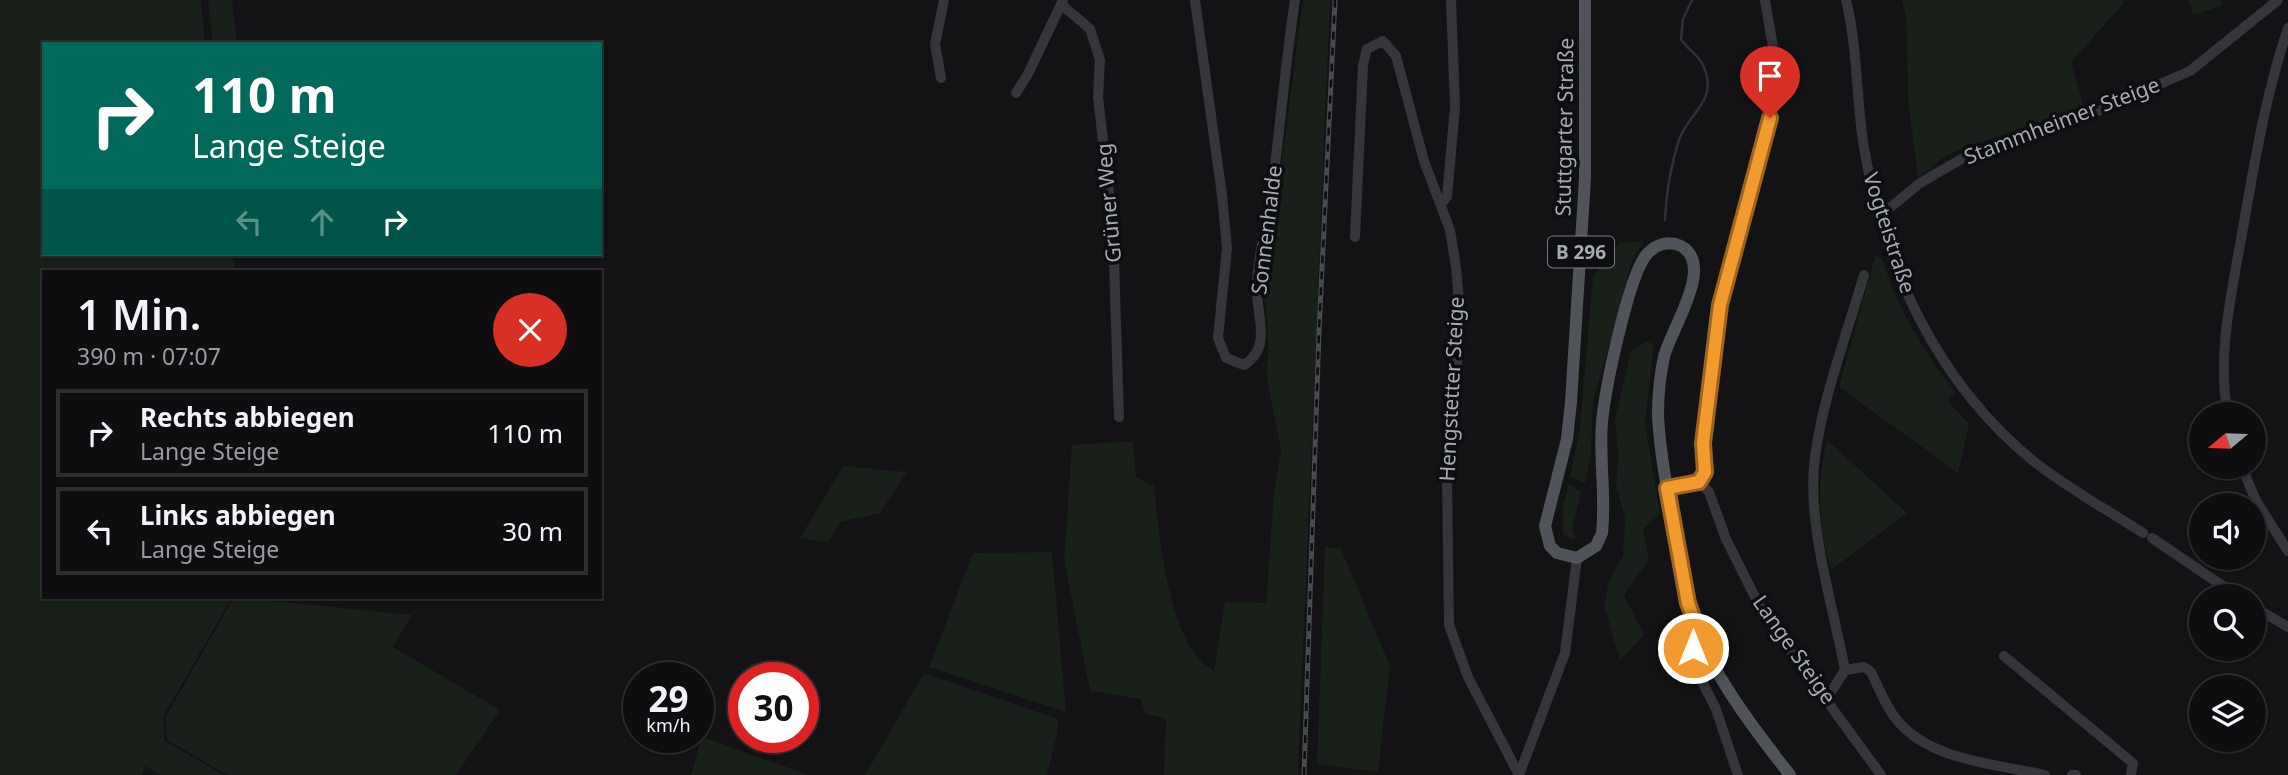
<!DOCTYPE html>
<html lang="de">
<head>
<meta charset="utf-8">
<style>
  :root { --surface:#0e0e10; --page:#1c1c1e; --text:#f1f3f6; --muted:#9b9c9f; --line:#2e2e30 }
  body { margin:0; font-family:"Noto Sans",sans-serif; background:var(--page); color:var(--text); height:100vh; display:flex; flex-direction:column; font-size:26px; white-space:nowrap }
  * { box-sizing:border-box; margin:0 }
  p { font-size:23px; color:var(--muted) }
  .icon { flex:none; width:38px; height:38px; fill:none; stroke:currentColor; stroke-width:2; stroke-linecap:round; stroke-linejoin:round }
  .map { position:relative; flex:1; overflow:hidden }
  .side { position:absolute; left:42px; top:270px; width:560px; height:329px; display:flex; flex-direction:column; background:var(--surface); border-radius:0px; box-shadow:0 2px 5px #0004,0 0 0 2px var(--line) }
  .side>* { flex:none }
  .hud { position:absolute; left:42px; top:42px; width:560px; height:214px; border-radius:0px; box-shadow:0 2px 5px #0004,0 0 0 2px var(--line); background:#00695c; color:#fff; overflow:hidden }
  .needle { width:46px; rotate:251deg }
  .buttons { position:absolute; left:2189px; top:402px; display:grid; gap:14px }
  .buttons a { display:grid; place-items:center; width:77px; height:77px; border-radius:50%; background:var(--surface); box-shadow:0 2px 5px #0004,0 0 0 2px var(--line); font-size:35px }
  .speed { position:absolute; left:623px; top:662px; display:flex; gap:14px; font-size:35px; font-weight:700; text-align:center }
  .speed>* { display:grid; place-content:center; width:91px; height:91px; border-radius:50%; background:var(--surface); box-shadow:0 2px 5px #0004,0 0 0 2px var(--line); line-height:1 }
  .speed small { font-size:18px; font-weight:400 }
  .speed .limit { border:10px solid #d22; background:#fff; color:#111 }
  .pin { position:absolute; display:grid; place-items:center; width:60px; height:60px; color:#fff; margin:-72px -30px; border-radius:50% 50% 50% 0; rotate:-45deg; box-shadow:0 0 7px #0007 }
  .pin .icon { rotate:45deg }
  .me { position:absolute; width:77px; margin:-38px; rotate:0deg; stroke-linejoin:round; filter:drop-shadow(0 0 5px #0008) }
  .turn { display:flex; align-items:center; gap:24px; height:147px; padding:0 35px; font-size:32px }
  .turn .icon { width:91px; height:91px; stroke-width:2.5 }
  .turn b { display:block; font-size:49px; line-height:60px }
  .lanes { display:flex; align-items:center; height:66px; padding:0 35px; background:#0003; justify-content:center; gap:35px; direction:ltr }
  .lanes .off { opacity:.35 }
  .round { display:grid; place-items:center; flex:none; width:74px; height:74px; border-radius:37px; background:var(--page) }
  .head { display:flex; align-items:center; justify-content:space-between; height:119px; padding:0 35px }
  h1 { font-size:42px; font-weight:600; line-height:52px }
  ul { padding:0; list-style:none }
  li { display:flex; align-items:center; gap:21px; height:88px; margin:0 14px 10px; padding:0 21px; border:4px solid var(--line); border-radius:0px }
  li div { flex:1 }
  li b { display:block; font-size:26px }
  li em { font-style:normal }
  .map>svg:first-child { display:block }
  .green { fill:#191f19 }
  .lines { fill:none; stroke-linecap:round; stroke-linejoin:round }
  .stream { stroke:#293338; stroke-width:2.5 }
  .minor { stroke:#34363a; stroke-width:10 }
  .major { stroke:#505359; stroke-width:12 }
  .rail-casing { stroke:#474a4f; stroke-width:5 }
  .rail { stroke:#0e0e10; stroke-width:2.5; stroke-dasharray:8; stroke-linecap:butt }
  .route-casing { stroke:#9d641e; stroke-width:18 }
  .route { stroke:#f29a2e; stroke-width:12 }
  .labels { text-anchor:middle; stroke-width:7; stroke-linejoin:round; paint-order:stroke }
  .shield { fill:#0e0e10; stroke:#777c84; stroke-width:2 }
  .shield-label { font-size:19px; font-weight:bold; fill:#a4abb5 }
  .street-label { font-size:21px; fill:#a4abb5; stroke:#0e0e10 }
</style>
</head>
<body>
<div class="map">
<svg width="2288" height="775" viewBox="0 0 2288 775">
  <rect width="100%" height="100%" fill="#131315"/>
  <g class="green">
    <path d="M0 0H201L205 44H44V254H231L236 271H44V597H232L163 717 165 741 224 775H160L145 766 142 775H0Z"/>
    <path d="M208 0H232L237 44H213Z"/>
    <path d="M1303 0H1330L1298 775H1164L1166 719 1145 714 1141 699 1090 691 1064 559 1072 445 1133 441 1136 477 1154 486C1159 531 1168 648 1214 670L1225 602 1266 603 1274 492 1281 450 1267 380 1268 331 1263 278 1276 205Z"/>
    <path d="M1902 0H2122L2123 4 2071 62 2084 108 1966 147 1947 155 1918 178 1908 98 1906 17Z"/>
    <path d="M2189 0H2221V6L2193 15Z"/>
    <path d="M1644 241 1633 258 1593 402 1591 453 1585 483 1570 477 1580 428 1593 276 1619 243Z"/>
    <path d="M1875 256 1882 258C1898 310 1922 349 1955 392L1947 400 1969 424 1958 473 1839 387Z"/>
    <path d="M1646 342 1654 344 1645 424 1660 514 1643 529 1649 560 1624 595 1644 635 1620 660 1604 606 1609 581 1623 556 1625 518 1616 486 1618 457 1615 419 1631 351Z"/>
    <path d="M1827 440 1907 513 1831 570C1818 530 1816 480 1827 440Z"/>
    <path d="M843 466 907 472 880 513 840 522 828 542 800 538Z"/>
    <path d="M1569 484 1581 492 1572 530 1576 538 1571 539 1563 534V505Z"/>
    <path d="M1325 546 1341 549 1390 666 1378 772 1317 764Z"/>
    <path d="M1052 552 1066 712 929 667 973 553Z"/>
    <path d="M234 597 412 615 393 647 500 710 456 775H227L167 740 165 718Z"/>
    <path d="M924 673 1058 719 1057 735 1047 775H865Z"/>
    <path d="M702 737 809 775H691Z"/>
  </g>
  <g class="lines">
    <path class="stream" d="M1665 220C1666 194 1671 165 1679 140 1687 115 1715 103 1706 73 1702 56 1688 51 1681 39L1683 19 1692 0"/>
    <g class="minor">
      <path d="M1195 0 1222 195 1227 248 1218 338 1226 358 1244 365C1271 348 1258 320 1257 292 1256 260 1267 229 1271 197 1280 131 1285 65 1295 0"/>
      <path d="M1846 0C1858 49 1856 99 1864 148 1884 267 1937 382 2032 460 2067 488 2106 509 2143 533"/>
      <path d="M1061 4 1090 29 1100 60 1098 97 1113 229 1119 417"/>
      <path d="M941 78 935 44 944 0"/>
      <path d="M1016 93 1028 74 1063 0"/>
      <path d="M1441 204 1447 197 1455 107 1451 0"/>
      <path d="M1880 216 1920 183 1970 154 2084 117 2190 71 2278 0"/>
      <path d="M1355 237 1363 65 1367 49 1383 41 1396 56 1424 161 1450 230 1456 267 1459 303 1457 367 1447 477 1449 625 1468 677 1519 775"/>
      <path d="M2228 415C2216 354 2233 287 2243 228 2255 160 2266 93 2288 28"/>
      <path d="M2242 467 2256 501 2288 551"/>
      <path d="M1699 482 1709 492 1726 539 1764 615 1881 775"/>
      <path d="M1667 488 1699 482 1705 472 1703 443 1720 305 1747 214 1775 89V59L1765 0"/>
      <path d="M2152 538 2239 597"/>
      <path d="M2254 607 2288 627"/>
      <path d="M1702 642 1689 653 1691 660 1716 709 1738 775"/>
      <path d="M2004 656 2133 763 2131 775"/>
      <path d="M1845 670 1864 667 1871 672C1879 688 1885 706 1897 720 1930 761 1997 764 2045 775"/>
      <path d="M1827 698 1845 670C1833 605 1806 522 1815 457 1823 396 1847 334 1864 275"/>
      <path d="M1519 775 1565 653 1577 558"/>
      <path d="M2072 775H2076"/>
    </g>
    <path class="major" d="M1585 0V178L1571 402 1567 439 1545 526 1550 546 1557 553 1577 558 1596 546 1602 533C1606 495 1599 459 1602 422 1605 390 1628 276 1647 254 1656 244 1669 240 1681 246 1716 265 1670 330 1664 357 1660 375 1658 396 1658 415 1660 457 1669 499 1677 540 1683 575 1687 611 1702 643 1724 690 1758 734 1790 775"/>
    <g class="rail-casing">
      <path id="rail" d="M1304 775 1319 331 1335 0"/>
    </g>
    <use href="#rail" class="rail"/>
  </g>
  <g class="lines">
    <g class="route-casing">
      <path id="route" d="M1693 648 1702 642 1688 603 1667 488 1699 482 1705 472 1703 443 1720 305 1770 118"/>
    </g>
    <use href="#route" class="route"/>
  </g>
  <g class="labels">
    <rect class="shield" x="1548" y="236.5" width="66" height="31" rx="5"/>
    <g class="shield-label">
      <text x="1581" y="259">B 296</text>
    </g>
    <g class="street-label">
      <text transform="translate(2062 121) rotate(-21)" y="7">Stammheimer Steige</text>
      <text transform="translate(1565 127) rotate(-89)" y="7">Stuttgarter Straße</text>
      <text transform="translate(1109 203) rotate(-95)" y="7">Grüner Weg</text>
      <text transform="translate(1267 230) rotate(-83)" y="7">Sonnenhalde</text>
      <text transform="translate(1889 233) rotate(72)" y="7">Vogteistraße</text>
      <text transform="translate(1452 389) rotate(-87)" y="7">Hengstetter Steige</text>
      <text transform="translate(1794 650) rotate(55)" y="7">Lange Steige</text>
    </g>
  </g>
</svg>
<div class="buttons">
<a><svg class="needle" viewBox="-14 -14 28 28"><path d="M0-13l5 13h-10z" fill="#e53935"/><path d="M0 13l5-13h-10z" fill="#9b9c9f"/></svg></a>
<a><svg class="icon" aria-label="sound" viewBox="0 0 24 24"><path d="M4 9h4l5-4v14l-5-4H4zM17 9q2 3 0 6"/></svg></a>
<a><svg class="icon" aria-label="search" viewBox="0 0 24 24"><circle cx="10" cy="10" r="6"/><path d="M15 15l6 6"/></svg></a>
<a><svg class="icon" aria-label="layers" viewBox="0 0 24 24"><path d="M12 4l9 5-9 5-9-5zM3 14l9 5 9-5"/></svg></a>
</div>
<div class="speed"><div>29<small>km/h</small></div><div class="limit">30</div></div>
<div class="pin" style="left:1770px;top:118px;background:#d93025"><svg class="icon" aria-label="arrive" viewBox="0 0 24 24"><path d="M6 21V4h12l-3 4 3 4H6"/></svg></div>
<svg class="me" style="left:1693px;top:648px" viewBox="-20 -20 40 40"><circle r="17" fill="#f29a2e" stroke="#fff" stroke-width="3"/><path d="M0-11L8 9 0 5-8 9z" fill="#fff"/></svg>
<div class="hud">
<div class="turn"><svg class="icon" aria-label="right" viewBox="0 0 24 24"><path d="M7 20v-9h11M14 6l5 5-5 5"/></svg><div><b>110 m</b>Lange Steige</div></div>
<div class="lanes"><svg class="icon off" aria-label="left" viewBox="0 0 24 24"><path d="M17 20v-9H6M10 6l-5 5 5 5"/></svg><svg class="icon off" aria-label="ahead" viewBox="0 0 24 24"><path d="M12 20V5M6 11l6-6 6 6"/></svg><svg class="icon" aria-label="right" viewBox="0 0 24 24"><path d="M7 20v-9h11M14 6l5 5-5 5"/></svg></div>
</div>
<section class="side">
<div class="head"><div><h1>1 Min.</h1><p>390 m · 07:07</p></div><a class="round" style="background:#d93025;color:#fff"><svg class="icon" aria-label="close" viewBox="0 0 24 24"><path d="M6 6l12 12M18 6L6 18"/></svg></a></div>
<ul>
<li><svg class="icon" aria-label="right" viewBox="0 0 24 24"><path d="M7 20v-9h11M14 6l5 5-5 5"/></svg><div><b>Rechts abbiegen</b><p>Lange Steige</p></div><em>110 m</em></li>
<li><svg class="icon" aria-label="left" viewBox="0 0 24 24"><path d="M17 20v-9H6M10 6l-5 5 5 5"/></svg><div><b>Links abbiegen</b><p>Lange Steige</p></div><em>30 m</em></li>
</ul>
</section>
</div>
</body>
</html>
